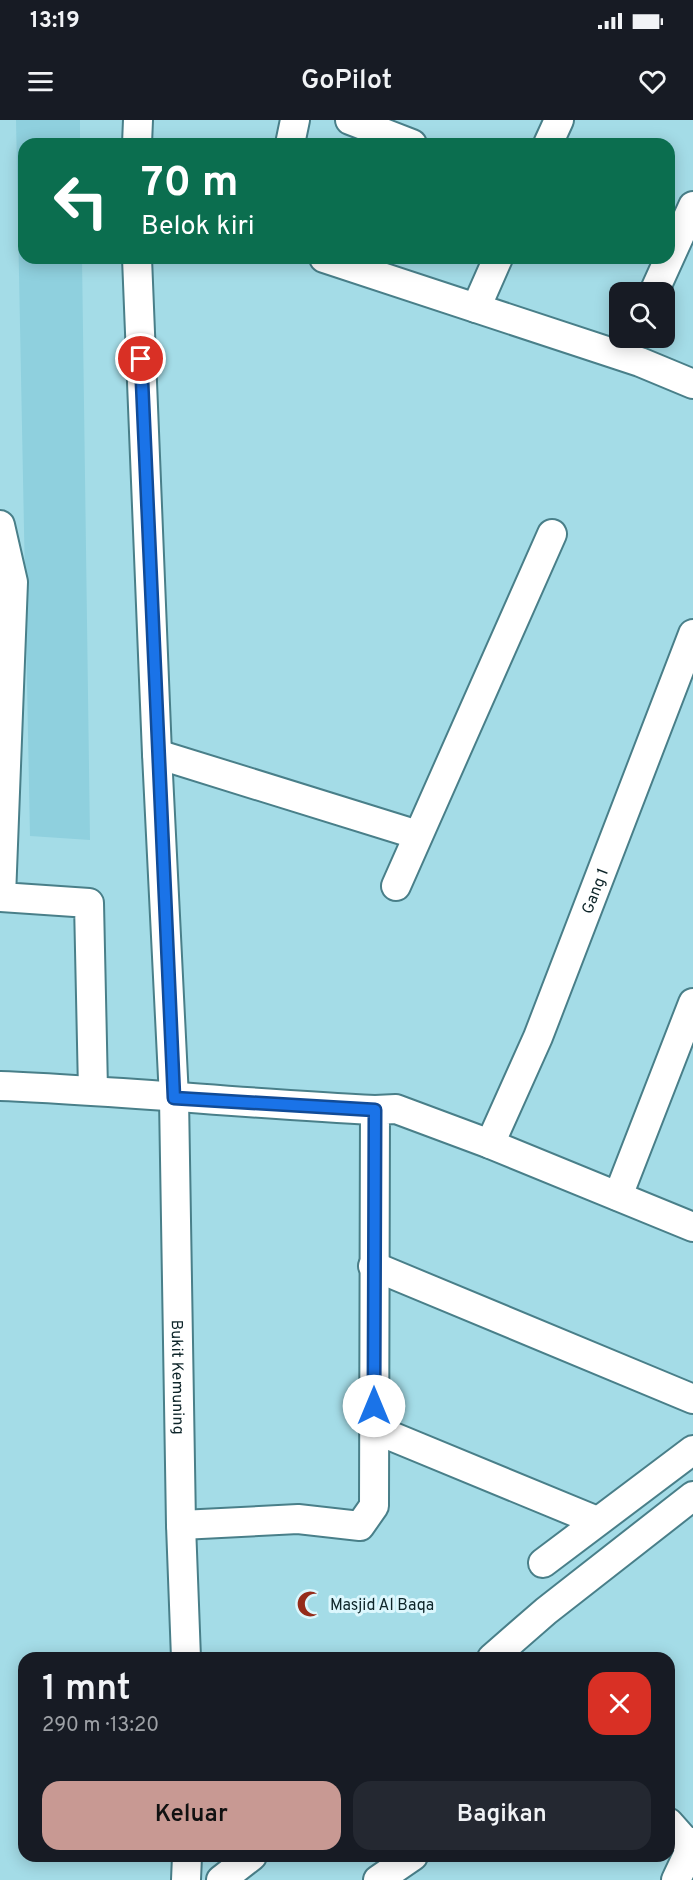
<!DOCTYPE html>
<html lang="id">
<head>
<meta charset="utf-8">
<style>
  :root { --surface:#171b24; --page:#242831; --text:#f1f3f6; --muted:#9ea1a6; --accent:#c89993 }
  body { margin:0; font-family:Overpass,sans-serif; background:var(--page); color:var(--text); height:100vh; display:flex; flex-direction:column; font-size:22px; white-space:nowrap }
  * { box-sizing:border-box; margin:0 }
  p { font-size:20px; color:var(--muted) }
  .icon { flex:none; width:33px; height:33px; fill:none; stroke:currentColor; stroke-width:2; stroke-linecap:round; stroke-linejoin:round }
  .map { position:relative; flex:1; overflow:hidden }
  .side { position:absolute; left:18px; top:1532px; width:657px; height:210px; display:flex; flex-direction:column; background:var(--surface); border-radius:18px; box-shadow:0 3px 15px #0003 }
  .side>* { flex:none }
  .guide { position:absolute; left:18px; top:18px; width:657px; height:126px; border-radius:18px; box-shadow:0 3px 15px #0003; background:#0b6e4f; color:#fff; overflow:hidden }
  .buttons { position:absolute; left:609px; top:162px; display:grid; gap:12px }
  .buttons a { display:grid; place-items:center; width:66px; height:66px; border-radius:12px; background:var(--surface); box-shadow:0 3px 15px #0003; font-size:30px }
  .pin { position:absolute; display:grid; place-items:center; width:51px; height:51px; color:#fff; margin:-26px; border:3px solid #fff; border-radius:50%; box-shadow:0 2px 6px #0007 }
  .me { position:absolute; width:66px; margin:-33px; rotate:0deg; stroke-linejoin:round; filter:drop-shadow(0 0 4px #0008) }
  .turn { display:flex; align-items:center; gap:21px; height:126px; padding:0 24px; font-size:27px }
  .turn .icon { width:78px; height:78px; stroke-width:2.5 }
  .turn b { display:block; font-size:42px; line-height:51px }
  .round { display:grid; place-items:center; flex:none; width:63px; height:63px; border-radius:18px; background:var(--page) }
  .overview { display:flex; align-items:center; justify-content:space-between; height:102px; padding:0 24px }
  h1 { font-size:36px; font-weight:600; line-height:45px }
  .button { display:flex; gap:12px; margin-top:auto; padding:12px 24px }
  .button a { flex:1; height:69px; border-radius:18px; background:var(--accent); color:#111; font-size:24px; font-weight:600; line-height:69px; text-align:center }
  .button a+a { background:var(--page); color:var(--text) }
  .status { display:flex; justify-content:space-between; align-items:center; height:42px; padding:0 30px; background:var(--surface); direction:ltr }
  .status svg { height:16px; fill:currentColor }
  header { display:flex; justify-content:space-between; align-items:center; height:78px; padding:0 24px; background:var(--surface); font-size:27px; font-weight:600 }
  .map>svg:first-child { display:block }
  .built { fill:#8fd0de }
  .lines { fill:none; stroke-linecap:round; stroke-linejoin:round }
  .minor-casing { stroke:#497f89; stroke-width:32 }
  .minor { stroke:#fff; stroke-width:28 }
  .route-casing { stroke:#114b97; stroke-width:15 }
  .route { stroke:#1a73e8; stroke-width:10 }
  .labels { text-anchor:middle; stroke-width:6; stroke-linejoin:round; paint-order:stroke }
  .street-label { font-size:16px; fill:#0e2529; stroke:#dcf7fd }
  .poi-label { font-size:16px; fill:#0e2529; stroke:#dcf7fd; text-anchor:start }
</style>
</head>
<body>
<div class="status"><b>13:19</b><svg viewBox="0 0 49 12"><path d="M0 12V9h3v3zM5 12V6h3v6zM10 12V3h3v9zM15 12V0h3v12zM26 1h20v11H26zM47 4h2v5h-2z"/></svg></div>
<header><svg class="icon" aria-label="menu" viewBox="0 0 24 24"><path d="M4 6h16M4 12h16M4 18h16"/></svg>GoPilot<svg class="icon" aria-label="heart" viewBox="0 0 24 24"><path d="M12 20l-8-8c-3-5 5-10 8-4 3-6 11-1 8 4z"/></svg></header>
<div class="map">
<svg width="693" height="1760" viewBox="0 0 693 1760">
  <rect width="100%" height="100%" fill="#a4dce7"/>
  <path class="built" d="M16 0H80V24H24V138H82L90 720 30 716Z"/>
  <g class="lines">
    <g class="minor-casing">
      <g id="minor">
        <path d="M350 0 412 24"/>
        <path d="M137 24 138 0"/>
        <path d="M290 24 295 0"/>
        <path d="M548 24 559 0"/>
        <path id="s1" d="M137 138 157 634 174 978 181 1405 186 1538"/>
        <path d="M324 138 640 242 693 264"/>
        <path d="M654 172 693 86"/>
        <path d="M476 188 498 138"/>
        <path d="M0 405 13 462 1 777 89 783 93 970"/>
        <path d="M157 634 418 715"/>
        <path d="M396 766 552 414"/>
        <path d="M0 966C125 971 249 984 375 990"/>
        <path id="s2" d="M490 1024 538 917 693 514"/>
        <path d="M618 1076 693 883"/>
        <path d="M373 1146 693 1279"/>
        <path d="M374 1309 597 1401"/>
        <path d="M181 1405 298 1399 360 1406 374 1386 375 990 396 989 490 1024 693 1107"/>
        <path d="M543 1443 693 1330"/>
        <path d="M492 1538 546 1491 693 1376"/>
        <path d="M669 1703 691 1728 693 1722"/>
        <path d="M186 1760 187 1736"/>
        <path d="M221 1760 252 1736"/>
        <path d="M378 1760 413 1736"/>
        <path d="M676 1760 691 1728"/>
      </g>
    </g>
    <use href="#minor" class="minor"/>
  </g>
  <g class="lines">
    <g class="route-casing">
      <path id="route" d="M141 239 174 978 375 990 374 1286"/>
    </g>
    <use href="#route" class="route"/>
  </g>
  <defs>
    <g id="mosque-bare" transform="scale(2.07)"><path d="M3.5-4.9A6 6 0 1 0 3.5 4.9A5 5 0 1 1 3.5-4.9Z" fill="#952c1a" stroke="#dcf7fd" stroke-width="2.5" paint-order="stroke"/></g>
  </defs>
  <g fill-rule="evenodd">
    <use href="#mosque-bare" x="310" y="1484"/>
  </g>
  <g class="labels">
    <g class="street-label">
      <text dy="6" stroke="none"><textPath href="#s2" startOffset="274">Gang 1</textPath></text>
      <text dy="6" stroke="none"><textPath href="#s1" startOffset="1120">Bukit Kemuning</textPath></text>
    </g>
    <g class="poi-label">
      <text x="330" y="1490">Masjid Al Baqa</text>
    </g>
  </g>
</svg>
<div class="buttons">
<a><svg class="icon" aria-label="search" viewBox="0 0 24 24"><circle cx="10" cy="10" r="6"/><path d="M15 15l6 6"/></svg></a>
</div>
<div class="pin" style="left:141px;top:239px;background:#d93025"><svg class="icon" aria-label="arrive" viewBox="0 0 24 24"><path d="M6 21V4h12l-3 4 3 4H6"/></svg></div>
<svg class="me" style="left:374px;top:1286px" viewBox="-20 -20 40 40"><circle r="19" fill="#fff"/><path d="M0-13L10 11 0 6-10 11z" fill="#1a73e8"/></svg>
<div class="guide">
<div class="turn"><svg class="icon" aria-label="left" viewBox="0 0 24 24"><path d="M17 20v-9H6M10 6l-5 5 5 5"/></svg><div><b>70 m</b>Belok kiri</div></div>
</div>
<section class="side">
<div class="overview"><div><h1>1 mnt</h1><p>290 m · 13:20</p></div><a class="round" style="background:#d93025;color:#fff"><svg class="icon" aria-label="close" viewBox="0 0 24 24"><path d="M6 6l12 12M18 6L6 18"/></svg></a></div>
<div class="button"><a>Keluar</a><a>Bagikan</a></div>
</section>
</div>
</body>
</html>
